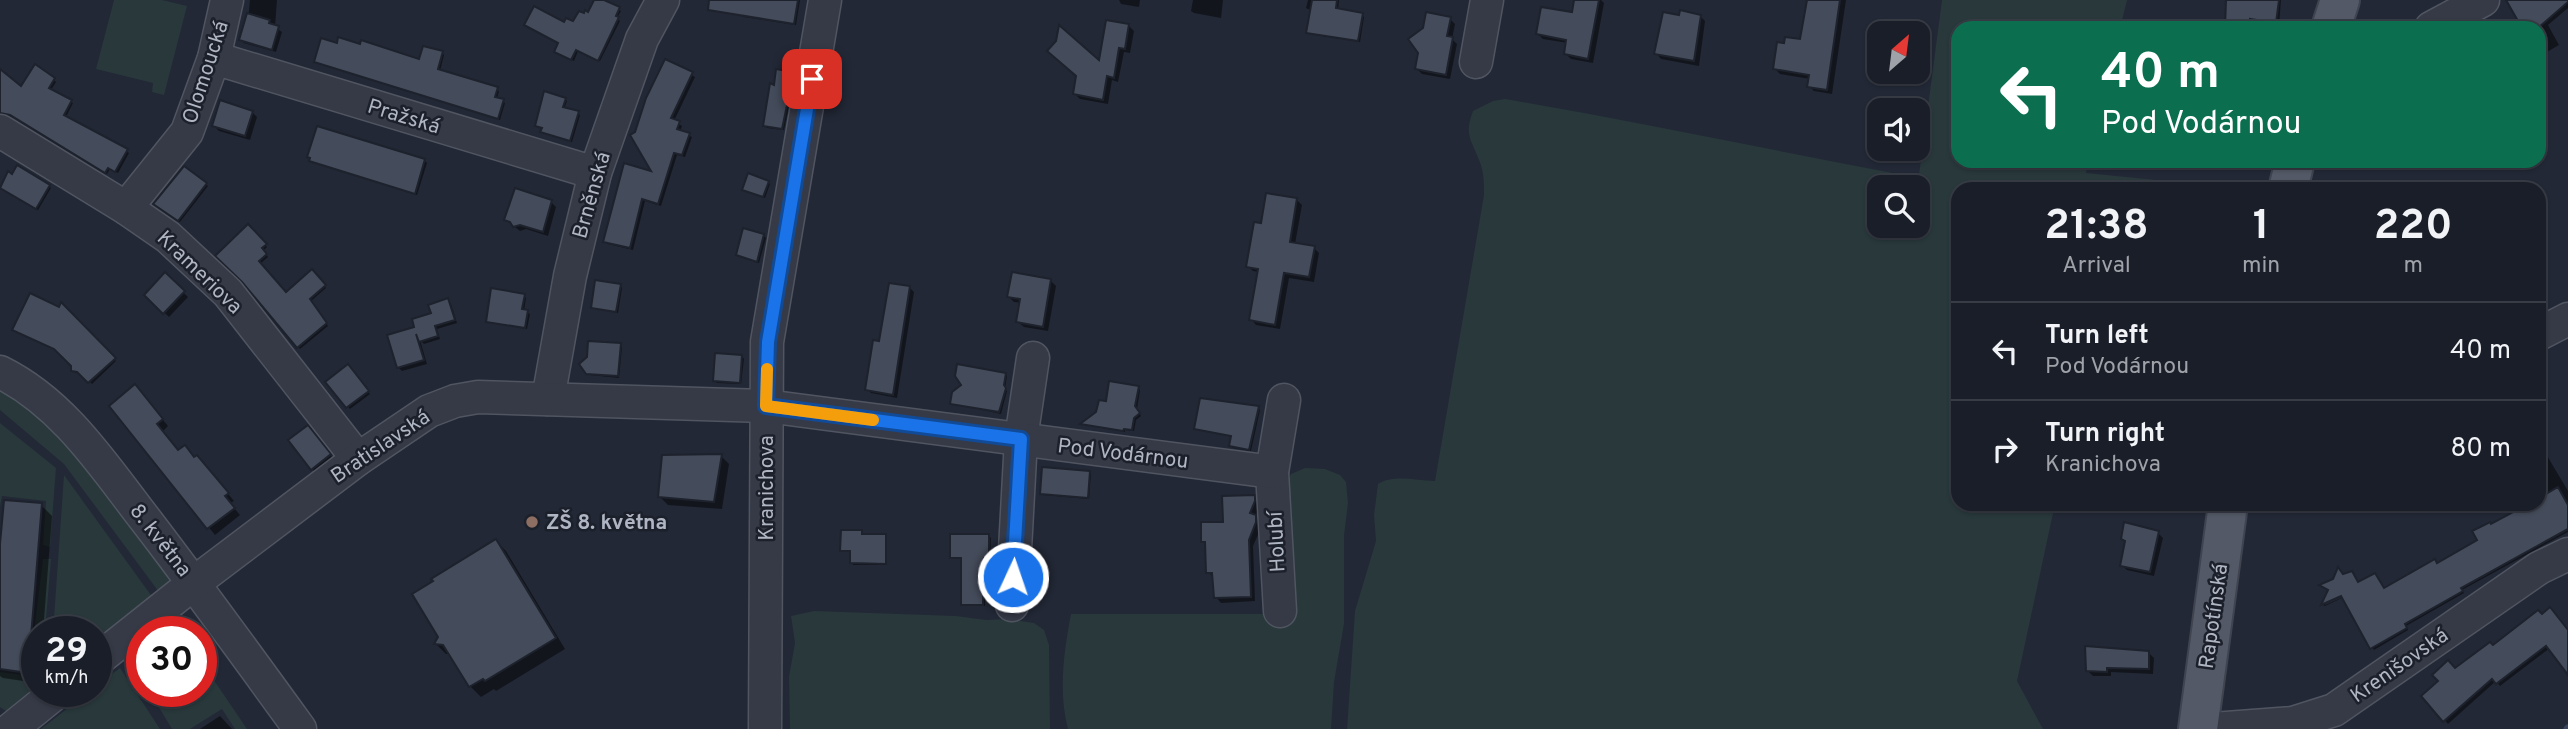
<!DOCTYPE html>
<html lang="en">
<head>
<meta charset="utf-8">
<style>
  :root { --surface:#1a1e28; --page:#232730; --text:#f1f3f6; --muted:#9fa2a8; --line:#383c45 }
  body { margin:0; font-family:Overpass,sans-serif; background:var(--page); color:var(--text); height:100vh; display:flex; flex-direction:column; font-size:26px; white-space:nowrap }
  * { box-sizing:border-box; margin:0 }
  p { font-size:23px; color:var(--muted) }
  .icon { flex:none; width:38px; height:38px; fill:none; stroke:currentColor; stroke-width:2; stroke-linecap:round; stroke-linejoin:round }
  .map { position:relative; flex:1; overflow:hidden }
  .side { position:absolute; left:1951px; top:182px; width:595px; height:329px; display:flex; flex-direction:column; background:var(--surface); border-radius:21px; box-shadow:0 2px 5px #0004,0 0 0 2px var(--line) }
  .side>* { flex:none }
  .guide { position:absolute; left:1951px; top:21px; width:595px; height:147px; border-radius:21px; box-shadow:0 2px 5px #0004,0 0 0 2px var(--line); background:#0b6e4f; color:#fff; overflow:hidden }
  .needle { width:46px; rotate:28deg }
  .fabs { position:absolute; left:1867px; top:21px; display:grid; gap:14px }
  .fabs a { display:grid; place-items:center; width:63px; height:63px; border-radius:14px; background:var(--surface); box-shadow:0 2px 5px #0004,0 0 0 2px var(--line); font-size:35px }
  .speed { position:absolute; left:21px; top:616px; display:flex; gap:14px; font-size:35px; font-weight:700; text-align:center }
  .speed>* { display:grid; place-content:center; width:91px; height:91px; border-radius:50%; background:var(--surface); box-shadow:0 2px 5px #0004,0 0 0 2px var(--line); line-height:1 }
  .speed small { font-size:18px; font-weight:400 }
  .speed .limit { border:10px solid #d22; background:#fff; color:#111 }
  .pin { position:absolute; display:grid; place-items:center; width:60px; height:60px; color:#fff; margin:-30px; border-radius:14px; box-shadow:0 4px 10px #0006 }
  .me { position:absolute; width:77px; margin:-38px; rotate:3deg; stroke-linejoin:round; filter:drop-shadow(0 0 5px #0008) }
  .turn { display:flex; align-items:center; gap:24px; height:147px; padding:0 35px; font-size:32px }
  .turn .icon { width:91px; height:91px; stroke-width:2.5 }
  .turn b { display:block; font-size:49px; line-height:60px }
  .eta { display:flex; justify-content:space-evenly; align-items:center; height:119px; text-align:center }
  .eta b { font-size:42px; font-weight:700; line-height:49px }
  ul { padding:0; list-style:none }
  li { display:flex; align-items:center; gap:21px; height:98px; padding:0 35px; border-top:2px solid var(--line) }
  li div { flex:1 }
  li b { display:block; font-size:26px }
  li em { font-style:normal }
  .map>svg:first-child { display:block }
  .green { fill:#28383b }
  .shadow { fill:#0007; fill-rule:evenodd }
  .lines { fill:none; stroke-linecap:round; stroke-linejoin:round }
  .stream { stroke:#39445e; stroke-width:7 }
  .building { fill:#444b5a; stroke:#1d222d; stroke-width:2 }
  .minor-casing { stroke:#505561; stroke-width:35 }
  .major-casing { stroke:#3f4450; stroke-width:42 }
  .minor { stroke:#363a47; stroke-width:32 }
  .major { stroke:#545967; stroke-width:38 }
  .route-casing { stroke:#114b97; stroke-width:18 }
  .route { stroke:#1a73e8; stroke-width:12 }
  .slow { stroke:#f59e0b; stroke-width:12 }
  .education-dot { fill:#8d6e63; stroke:#1b202b; stroke-width:2.5 }
  .labels { text-anchor:middle; stroke-width:5; stroke-linejoin:round; paint-order:stroke }
  .street-label { font-size:21px; fill:#b0b5c3; stroke:#1b202b }
  .poi-label { font-size:21px; font-weight:bold; fill:#b0b5c3; stroke:#1b202b; text-anchor:start }
</style>
</head>
<body>
<div class="map">
<svg width="2568" height="729" viewBox="0 0 2568 729">
  <rect width="100%" height="100%" fill="#222836"/>
  <g class="green">
    <path d="M114 0H162L187 6 164 95 152 92 153 83 96 69Z"/>
    <path d="M1942 0H2127L2120 28H1958V161H2088L2086 173 2156 180 2153 189H1958V504H2055L2017 681 2043 729H1347L1355 611 1376 541 1374 515 1378 484C1394 474 1417 481 1435 481L1484 195C1484 183 1484 171 1479 160 1471 139 1464 135 1473 111L1493 101 1505 99C1639 122 1771 150 1903 175L1913 181V187H1880V226H1918V187H1914L1919 175Z"/>
    <path d="M0 390 57 429 174 582 159 592 64 464 0 410Z"/>
    <path d="M0 423 56 468 50 547 43 545 46 501 2 496 0 507Z"/>
    <path d="M1305 468 1325 469 1340 475 1346 482 1348 503 1344 536V624L1334 682 1331 729H1068C1058 692 1064 650 1071 614H1271L1287 483 1291 474Z"/>
    <path d="M64 475 153 598 96 642V632H53Z"/>
    <path d="M43 559H51L45 632H34Z"/>
    <path d="M814 611 956 616 986 620 1008 619 1034 623 1044 630 1049 645 1050 729H790L789 676 795 643 791 616Z"/>
    <path d="M35 640H37V690L9 713 0 707V672L32 676Z"/>
    <path d="M201 661 247 729H235L222 709 190 729H172L149 691H201Z"/>
    <path d="M120 668 160 729H41L90 691H96V686Z"/>
  </g>
  <g class="shadow">
    <path d="M250 0H277L275 27 282 32 276 52 244 43 241 39 249 11Z"/>
    <path d="M596 0H600L621 11 617 18 620 21 600 61 578 51 574 61 558 53 565 24H574L589 14Z"/>
    <path d="M717 0H800L796 25 744 17Z"/>
    <path d="M1119 0H1140L1139 7 1121 4Z"/>
    <path d="M1193 0H1223L1221 18 1194 13 1191 11Z"/>
    <path d="M1308 0H1339L1338 11 1362 15 1364 17 1360 42 1310 34 1308 32 1312 11 1306 8Z"/>
    <path d="M1576 0H1601L1604 3 1593 63 1571 59 1566 54 1568 43 1543 39 1538 34 1573 14Z"/>
    <path d="M1808 0H1846L1832 94 1814 91 1809 86 1810 79 1780 74 1774 68 1785 45 1802 41Z"/>
    <path d="M2228 0H2281L2279 25 2256 22 2255 28H2226Z"/>
    <path d="M2505 0H2568V8L2548 25 2559 45 2540 56 2539 28H2524Z"/>
    <path d="M1700 16 1705 21 1699 66 1661 59 1656 53 1680 17Z"/>
    <path d="M1450 19 1455 24 1452 39 1457 44 1450 79 1422 74 1417 69Z"/>
    <path d="M1129 26 1134 31 1130 53 1124 52 1118 82 1112 80 1108 104 1080 99 1075 94 1078 76 1100 64Z"/>
    <path d="M442 53 444 55 440 71 499 91 497 99 505 103 500 120 316 62 421 61Z"/>
    <path d="M666 61 695 77 674 121 682 126 680 132 692 137 685 157 677 155 661 206 645 201 633 250 608 244 605 241 655 174 637 133Z"/>
    <path d="M0 71 21 88 54 80 56 82 51 90 73 103 66 117 129 153 118 173 110 169 107 174 13 117 0 115Z"/>
    <path d="M793 74 795 76 784 130 767 128 765 125 776 87Z"/>
    <path d="M565 99 567 101 564 109 580 115 572 142 542 132Z"/>
    <path d="M252 112 257 117 250 140 219 131 214 126Z"/>
    <path d="M318 128 425 161 427 163 417 195 314 162 312 159Z"/>
    <path d="M184 168 208 186 180 222 157 206Z"/>
    <path d="M768 182 770 184 765 198 744 189Z"/>
    <path d="M49 186 51 188 38 210 3 189Z"/>
    <path d="M1297 200 1302 205 1295 244 1314 248 1319 253 1314 282 1289 278 1280 329 1256 325 1251 319 1259 272 1253 271 1248 266 1262 226Z"/>
    <path d="M551 202 556 207 548 236 526 229 520 231 506 220Z"/>
    <path d="M248 227 267 247 263 251 268 257 260 264 286 294 312 271 326 288 311 301 328 326 300 349 244 281Z"/>
    <path d="M764 236 766 238 759 263 738 255Z"/>
    <path d="M165 275 188 297 169 317 146 295Z"/>
    <path d="M1051 281 1056 286 1048 331 1024 327 1018 322 1022 303 1014 302 1009 297Z"/>
    <path d="M620 286 622 288 618 313 593 307Z"/>
    <path d="M910 288 914 292 897 398 871 393 867 389 880 343Z"/>
    <path d="M524 296 526 298 524 311 530 314 527 329 488 321Z"/>
    <path d="M448 300 451 304 457 323 437 329 440 339 424 344 420 340 427 364 402 371 398 367 416 328Z"/>
    <path d="M62 305 116 361 92 384 81 373H75L73 365 58 351 14 330 60 309Z"/>
    <path d="M620 345 622 347 619 378 590 375 588 373Z"/>
    <path d="M742 356 744 359 741 384 717 383 714 381Z"/>
    <path d="M348 366 370 394 350 409 328 382Z"/>
    <path d="M1005 374 1007 376 1005 389 1007 391 1001 414 952 403Z"/>
    <path d="M1138 388 1140 390 1137 409 1141 416 1136 420 1134 431 1125 430V432L1083 424 1107 403Z"/>
    <path d="M141 393 168 426 162 432 179 452 203 463 234 501 230 503 240 515 215 535 111 406Z"/>
    <path d="M1258 408 1260 410 1251 451 1233 448 1231 446 1232 437 1196 428Z"/>
    <path d="M308 427 332 457 314 471 312 469Z"/>
    <path d="M2539 442 2568 491V532L2462 590 2464 593 2406 626 2408 630 2374 650 2344 597 2325 606 2323 605 2330 591 2343 576 2358 584 2385 590 2480 541 2491 526 2532 504H2539L2550 494 2539 475ZM2348 591 2350 594 2325 605V601Z"/>
    <path d="M721 456 729 464 722 509 668 505 660 497Z"/>
    <path d="M1089 472 1091 474 1089 499 1044 495 1042 493Z"/>
    <path d="M1254 497 1259 502 1256 517 1261 522V528L1253 546 1255 601 1221 603 1216 597 1213 577 1208 572 1207 545 1203 541Z"/>
    <path d="M41 505 52 516 43 632H37V683L3 678 0 676V568Z"/>
    <path d="M861 532 863 536H885L887 538V565H853L851 552 842 550Z"/>
    <path d="M2158 533 2163 538 2154 576 2127 570 2122 565 2126 542 2123 539Z"/>
    <path d="M989 536 991 538 990 560H985V606H965L963 604 962 559 952 557Z"/>
    <path d="M496 541 506 551 565 649 496 691 494 689 481 697 470 686 451 654H446L436 644Z"/>
    <path d="M2568 632V663L2550 648 2500 686 2496 681 2448 724 2424 696 2455 670 2493 647Z"/>
    <path d="M2148 652 2154 658 2153 674 2111 672V676H2093L2088 671Z"/>
    <path d="M220 716 232 729H200Z"/>
  </g>
  <g class="lines">
    <path class="stream" d="M2567 729 2568 728"/>
  </g>
  <g class="building">
    <path d="M594 0H604L620 7 616 16 619 17 598 61 576 50 571 60 554 52 558 43 524 25 534 6 564 22 566 18 573 21 579 11 584 13 585 10 588 12Z"/>
    <path d="M709 0H798L794 24 708 10Z"/>
    <path d="M1312 0H1337L1336 8 1363 13 1358 41 1306 33Z"/>
    <path d="M1574 0H1599L1588 59 1564 54 1566 40 1536 34 1541 7 1572 12Z"/>
    <path d="M1807 0H1840L1827 90 1807 87 1809 75 1773 69 1777 42 1784 43 1785 37 1800 39Z"/>
    <path d="M2226 0H2279L2276 23 2250 19 2249 28H2225Z"/>
    <path d="M2506 0H2568V2L2538 28H2522Z"/>
    <path d="M1680 10 1701 15 1694 61 1654 54 1663 12 1679 15Z"/>
    <path d="M1426 12 1451 17 1447 36 1453 37 1446 75 1415 69 1418 53 1408 39 1423 28Z"/>
    <path d="M247 13 270 20 269 23 279 26 272 50 239 40Z"/>
    <path d="M1106 20 1129 24 1125 49 1119 48 1114 78 1107 76 1103 100 1073 94 1076 76 1047 51 1056 41 1059 25 1099 60Z"/>
    <path d="M338 37 360 44 361 40 419 59 423 46 443 51 438 69 498 87 495 97 504 99 498 119 314 62 321 38 337 43Z"/>
    <path d="M665 59 693 72 671 118 680 121 677 129 690 133 682 155 674 153 658 204 642 199 630 248 603 242 624 163 651 171 630 135 635 132 646 98Z"/>
    <path d="M35 64 55 78 49 88 72 100 64 115 128 149 115 172 108 168 105 173 10 115 0 113V69L21 86Z"/>
    <path d="M776 69 794 72 782 129 763 126 770 83 774 85Z"/>
    <path d="M544 91 566 98 563 107 579 111 570 141 540 132 542 128 535 126Z"/>
    <path d="M220 100 253 111 245 136 212 126Z"/>
    <path d="M317 126 425 159 415 194 309 161 310 158 307 157Z"/>
    <path d="M17 165 50 185 36 209 0 188 8 171 12 174Z"/>
    <path d="M184 166 207 183 178 221 153 204Z"/>
    <path d="M748 173 769 181 763 197 742 190Z"/>
    <path d="M515 188 552 200 543 232 520 225 513 227 510 222 504 220Z"/>
    <path d="M1266 193 1297 198 1290 242 1315 246 1309 277 1284 273 1275 325 1249 320 1258 269 1246 267 1254 222 1261 223Z"/>
    <path d="M248 224 267 244 262 248 267 254 259 261 286 292 312 269 326 285 310 299 327 323 297 348 242 282 215 256Z"/>
    <path d="M743 228 764 234 757 262 736 255Z"/>
    <path d="M165 272 185 291 163 314 144 295Z"/>
    <path d="M1012 272 1051 279 1043 327 1016 322 1020 299 1007 297Z"/>
    <path d="M595 280 621 284 616 312 591 308Z"/>
    <path d="M889 283 910 286 893 395 865 390 873 340 879 341Z"/>
    <path d="M491 288 525 294 522 309 528 310 525 328 486 322Z"/>
    <path d="M30 293 59 307 61 302 116 358 88 383 77 372 71 371V366L54 349 12 330Z"/>
    <path d="M448 298 455 320 435 326 438 336 419 342 416 334 424 360 397 368 387 335 414 327 412 319 431 313 428 305Z"/>
    <path d="M588 341 621 343 618 376 586 374 579 364 587 357Z"/>
    <path d="M715 353 742 355 740 383 713 381Z"/>
    <path d="M348 364 369 391 346 408 325 382Z"/>
    <path d="M957 364 1006 373 1004 385 1006 388 999 412 950 404 952 392 961 385 955 376Z"/>
    <path d="M1109 381 1139 386 1135 406 1140 413 1134 418 1132 430 1124 429 1123 431 1080 424 1096 412 1099 400 1106 401Z"/>
    <path d="M135 384 163 419 157 424 178 450 185 445 194 457 197 455 229 493 225 496 235 508 207 529 109 406Z"/>
    <path d="M1200 398 1259 406 1249 450 1229 446 1231 436 1194 429Z"/>
    <path d="M308 425 331 454 311 470 288 440Z"/>
    <path d="M722 454 714 502 658 497 662 455Z"/>
    <path d="M1042 467 1090 471 1088 498 1040 494Z"/>
    <path d="M2558 487 2568 505V529L2461 588 2463 591 2405 624 2407 628 2370 649 2341 596 2321 605 2328 590 2319 585 2333 579 2338 567 2343 574 2352 571 2358 582 2375 573 2384 588 2435 559 2437 563 2477 540 2472 531 2490 522 2491 524 2528 504H2539V498Z"/>
    <path d="M1255 495V501L1250 513 1256 515V522L1249 540 1251 597 1214 598 1212 573H1206L1205 542H1201V522H1223L1222 496Z"/>
    <path d="M4 500 42 503 28 673 0 669V544Z"/>
    <path d="M2124 522 2159 531 2150 572 2120 566 2125 541 2121 539Z"/>
    <path d="M841 530H862V534H886V564L850 563V551H840Z"/>
    <path d="M950 534H989V558H984L983 605H961V558H950Z"/>
    <path d="M496 539 556 638 485 681 483 679 469 687 443 645 434 644 438 637 412 594 433 581 431 579Z"/>
    <path d="M2550 607 2568 630V675L2546 646 2496 684 2492 679 2443 722 2421 696 2438 681 2432 675 2448 660 2455 668 2490 642 2493 645 2538 610 2542 614Z"/>
    <path d="M2085 646 2149 651V669L2107 668V672L2086 671Z"/>
  </g>
  <g class="lines">
    <g class="minor-casing">
      <g id="minor">
        <path d="M2431 28 2483 0"/>
        <path d="M214 58 595 173"/>
        <path d="M1476 62 1487 0"/>
        <path d="M0 131 126 208 168 237 228 293 358 459"/>
        <path d="M126 208 187 132 214 58 227 0"/>
        <path d="M2539 334 2568 319"/>
        <path d="M0 372C65 404 105 468 148 523 200 591 250 660 300 729"/>
        <path d="M548 399 570 276 595 173 642 39 663 0"/>
        <path d="M1012 605 1021 439 1033 358"/>
        <path d="M1280 611 1272 472 1284 400"/>
        <path d="M96 661 194 583 358 459 429 411 455 401 478 397 766 406 1272 472"/>
        <path d="M11 729 58 691"/>
        <path d="M765 729 767 342 825 0"/>
        <path d="M2213 729 2293 723 2334 710 2539 568 2568 554"/>
      </g>
    </g>
    <g class="major-casing">
      <g id="major">
        <path d="M2331 28 2340 0"/>
        <path d="M2288 189 2295 161"/>
        <path d="M2198 729 2228 504"/>
      </g>
    </g>
    <use href="#minor" class="minor"/>
    <use href="#major" class="major"/>
  </g>
  <g class="lines">
    <g class="route-casing">
      <path id="route" d="M812 79 768 342 766 406 1021 439 1013 577"/>
    </g>
    <use href="#route" class="route"/>
    <path class="slow" d="M767 369 766 406 873 420"/>
  </g>
  <circle class="education-dot" cx="532" cy="522" r="7"/>
  <g class="labels">
    <g class="street-label">
      <text transform="translate(205 72) rotate(-72)" y="7">Olomoucká</text>
      <text transform="translate(404 116) rotate(17)" y="7">Pražská</text>
      <text transform="translate(591 195) rotate(-74)" y="7">Brněnská</text>
      <text transform="translate(200 272) rotate(44)" y="7">Krameriova</text>
      <text transform="translate(380 446) rotate(-34)" y="7">Bratislavská</text>
      <text transform="translate(1123 453) rotate(7)" y="7">Pod Vodárnou</text>
      <text transform="translate(766 488) rotate(-90)" y="7">Kranichova</text>
      <text transform="translate(161 540) rotate(52)" y="7">8. května</text>
      <text transform="translate(1276 542) rotate(-93)" y="7">Holubí</text>
      <text transform="translate(2213 616) rotate(-82)" y="7">Rapotínská</text>
      <text transform="translate(2399 665) rotate(-35)" y="7">Krenišovská</text>
    </g>
    <g class="poi-label">
      <text x="546" y="529">ZŠ 8. května</text>
    </g>
  </g>
</svg>
<div class="fabs">
<a><svg class="needle" viewBox="-14 -14 28 28"><path d="M0-13l5 13h-10z" fill="#e53935"/><path d="M0 13l5-13h-10z" fill="#9fa2a8"/></svg></a>
<a><svg class="icon" aria-label="sound" viewBox="0 0 24 24"><path d="M4 9h4l5-4v14l-5-4H4zM17 9q2 3 0 6"/></svg></a>
<a><svg class="icon" aria-label="search" viewBox="0 0 24 24"><circle cx="10" cy="10" r="6"/><path d="M15 15l6 6"/></svg></a>
</div>
<div class="speed"><div>29<small>km/h</small></div><div class="limit">30</div></div>
<div class="pin" style="left:812px;top:79px;background:#d93025"><svg class="icon" aria-label="arrive" viewBox="0 0 24 24"><path d="M6 21V4h12l-3 4 3 4H6"/></svg></div>
<svg class="me" style="left:1013px;top:577px" viewBox="-20 -20 40 40"><circle r="17" fill="#1a73e8" stroke="#fff" stroke-width="3"/><path d="M0-11L8 9 0 5-8 9z" fill="#fff"/></svg>
<div class="guide">
<div class="turn"><svg class="icon" aria-label="left" viewBox="0 0 24 24"><path d="M17 20v-9H6M10 6l-5 5 5 5"/></svg><div><b>40 m</b>Pod Vodárnou</div></div>
</div>
<section class="side">
<div class="eta">
<div><b>21:38</b><p>Arrival</p></div>
<div><b>1</b><p>min</p></div>
<div><b>220</b><p>m</p></div>
</div>
<ul>
<li><svg class="icon" aria-label="left" viewBox="0 0 24 24"><path d="M17 20v-9H6M10 6l-5 5 5 5"/></svg><div><b>Turn left</b><p>Pod Vodárnou</p></div><em>40 m</em></li>
<li><svg class="icon" aria-label="right" viewBox="0 0 24 24"><path d="M7 20v-9h11M14 6l5 5-5 5"/></svg><div><b>Turn right</b><p>Kranichova</p></div><em>80 m</em></li>
</ul>
</section>
</div>
</body>
</html>
